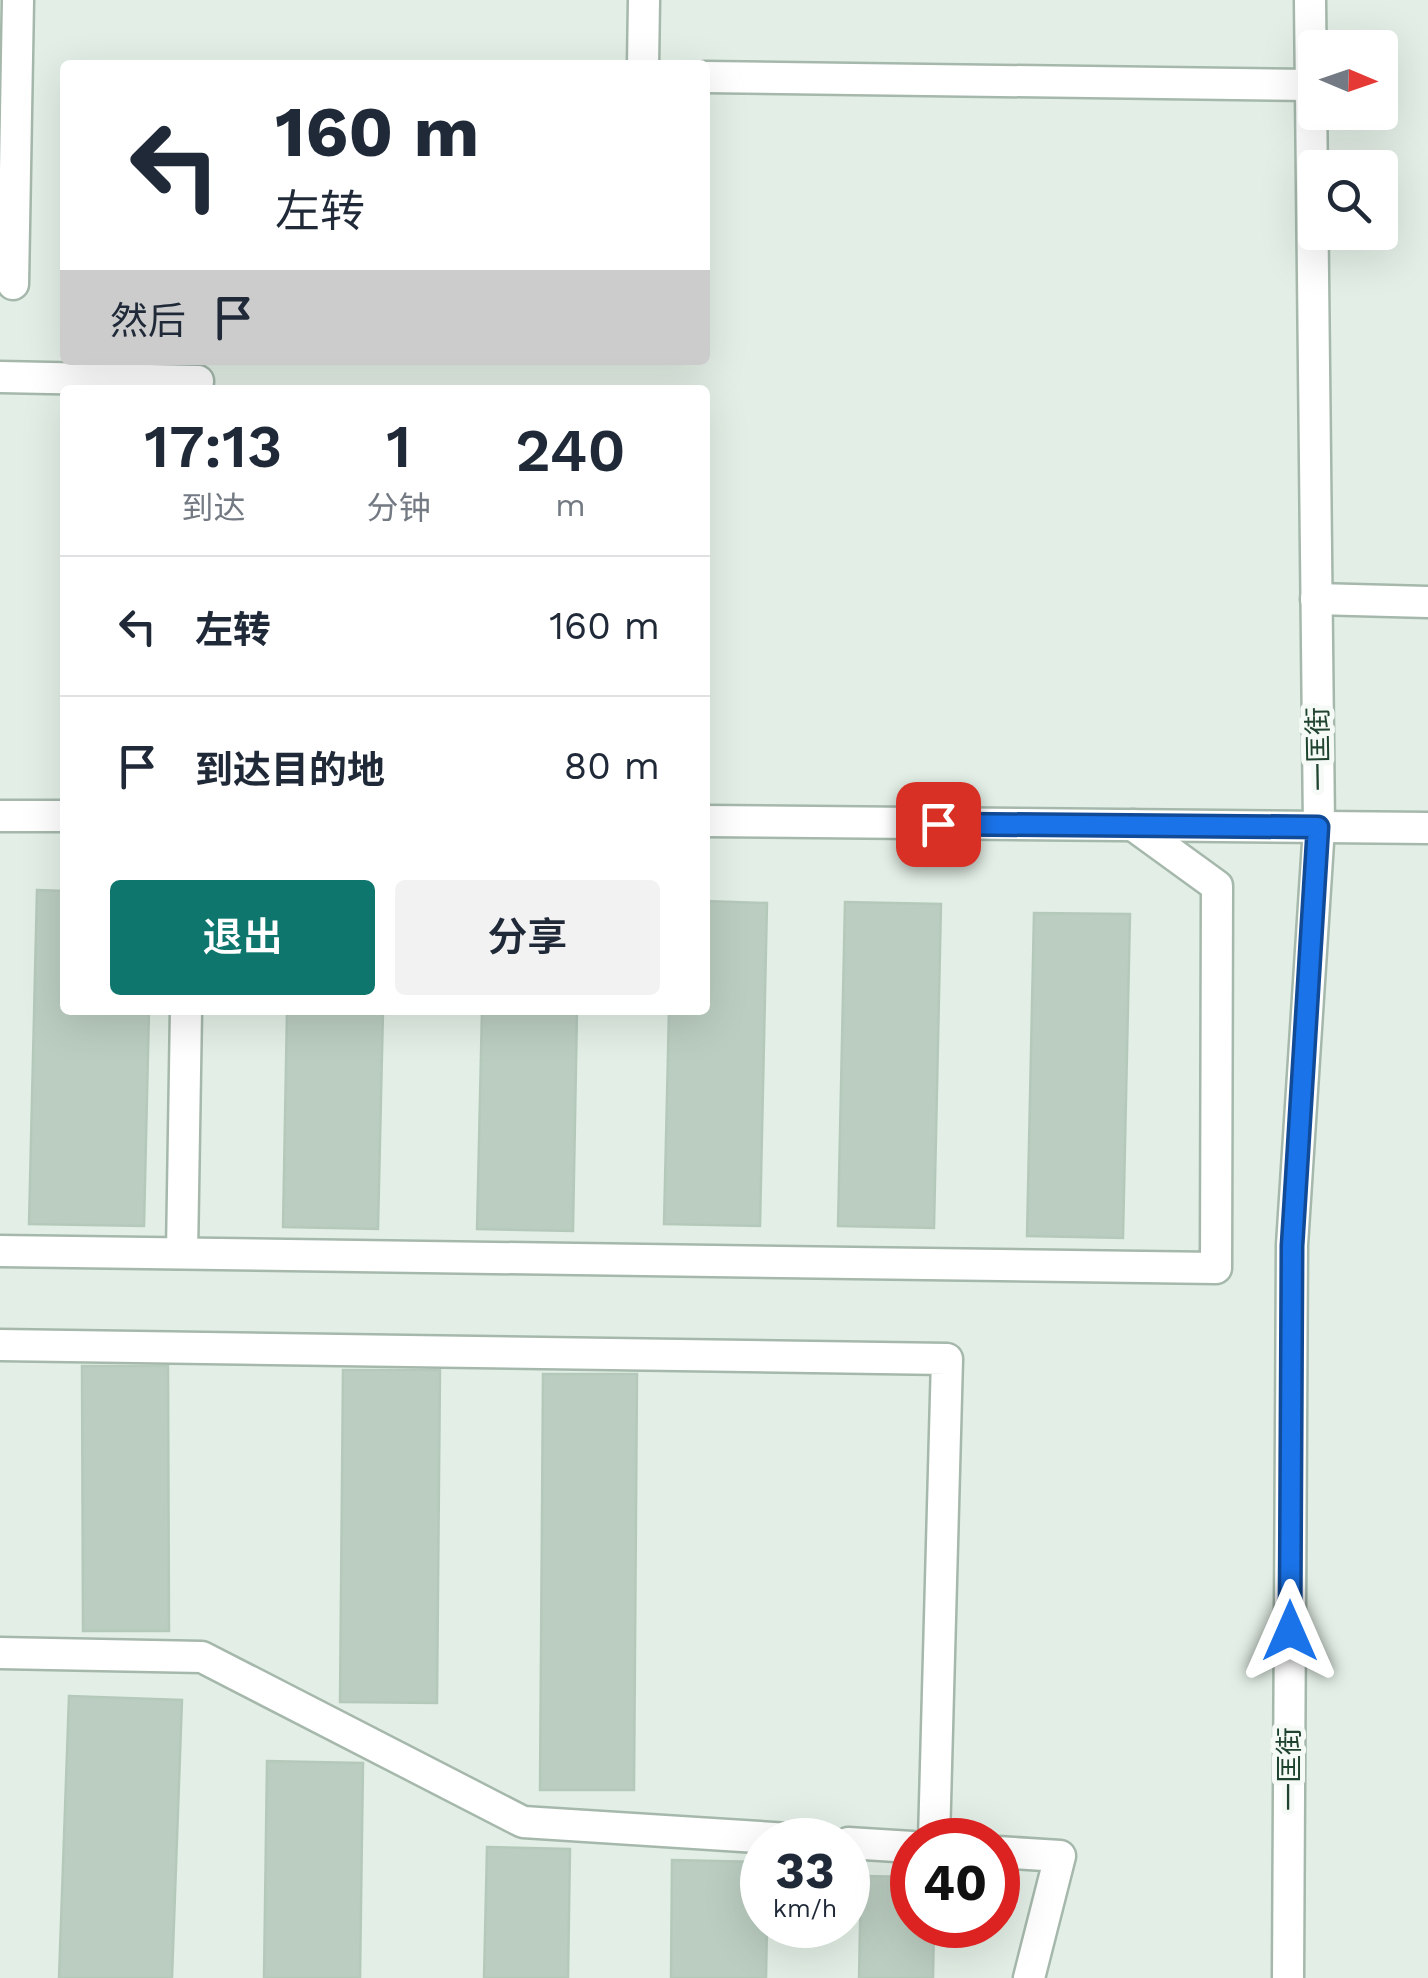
<!DOCTYPE html>
<html lang="zh">
<head>
<meta charset="utf-8">
<style>
  :root { --surface:#fff; --page:#f2f2f3; --text:#1f2937; --muted:#747a83; --line:#e0e1e3; --accent:#0f766e }
  body { margin:0; font-family:"Work Sans","Noto Sans SC",sans-serif; background:var(--page); color:var(--text); height:100vh; display:flex; flex-direction:column; font-size:38px; white-space:nowrap }
  * { box-sizing:border-box; margin:0 }
  p { font-size:32px; color:var(--muted) }
  .icon { flex:none; width:55px; height:55px; fill:none; stroke:currentColor; stroke-width:2; stroke-linecap:round; stroke-linejoin:round }
  .map { position:relative; flex:1; overflow:hidden }
  .side { position:absolute; left:60px; top:385px; width:650px; height:630px; display:flex; flex-direction:column; background:var(--surface); border-radius:10px; box-shadow:0 10px 40px #0002 }
  .side>* { flex:none }
  .top-card { position:absolute; left:60px; top:60px; width:650px; height:305px; border-radius:10px; box-shadow:0 10px 40px #0002; background:#fff; color:var(--text); overflow:hidden }
  .needle { width:65px; rotate:92deg }
  .tools { position:absolute; left:1298px; top:30px; display:grid; gap:20px }
  .tools a { display:grid; place-items:center; width:100px; height:100px; border-radius:10px; background:var(--surface); box-shadow:0 10px 40px #0002; font-size:50px }
  .speed { position:absolute; left:740px; top:1818px; display:flex; gap:20px; font-size:50px; font-weight:700; text-align:center }
  .speed>* { display:grid; place-content:center; width:130px; height:130px; border-radius:50%; background:var(--surface); box-shadow:0 10px 40px #0002; line-height:1 }
  .speed small { font-size:25px; font-weight:400 }
  .speed .limit { border:15px solid #d22; background:#fff; color:#111 }
  .pin { position:absolute; display:grid; place-items:center; width:85px; height:85px; color:#fff; margin:-42px; border-radius:20px; box-shadow:0 5px 15px #0006 }
  .me { position:absolute; width:110px; margin:-55px; rotate:0deg; stroke-linejoin:round; filter:drop-shadow(0 0 8px #0008) }
  .turn { display:flex; align-items:center; gap:35px; height:210px; padding:0 50px; font-size:45px }
  .turn .icon { width:130px; height:130px; stroke-width:2.5 }
  .turn b { display:block; font-size:70px; line-height:85px }
  .then { display:flex; align-items:center; height:95px; padding:0 50px; background:#0003; gap:20px; font-size:38px }
  .eta { display:flex; justify-content:space-evenly; align-items:center; height:170px; text-align:center }
  .eta b { font-size:60px; font-weight:600; line-height:70px }
  .primary-button { display:flex; gap:20px; margin-top:auto; padding:20px 50px }
  .primary-button a { flex:1; height:115px; border-radius:10px; background:var(--accent); color:#fff; font-size:40px; font-weight:600; line-height:115px; text-align:center }
  .primary-button a+a { background:var(--page); color:var(--text) }
  ul { padding:0; list-style:none }
  li { display:flex; align-items:center; gap:30px; height:140px; padding:0 50px; border-top:2px solid var(--line) }
  li div { flex:1 }
  li b { display:block; font-size:38px }
  li em { font-style:normal }
  .map>svg:first-child { display:block }
  .building { fill:#bbcdc1; stroke:#b5c9bb; stroke-width:2.5 }
  .lines { fill:none; stroke-linecap:round; stroke-linejoin:round }
  .minor-casing { stroke:#a5b8ab; stroke-width:35 }
  .minor { stroke:#fff; stroke-width:30 }
  .route-casing { stroke:#114b97; stroke-width:25 }
  .route { stroke:#1a73e8; stroke-width:18 }
  .labels { text-anchor:middle; stroke-width:10; stroke-linejoin:round; paint-order:stroke }
  .street-label { font-size:28px; fill:#20432f; stroke:#f5faf6 }
</style>
</head>
<body>
<div class="map">
<svg width="1428" height="1978" viewBox="0 0 1428 1978">
  <rect width="100%" height="100%" fill="#e3efe6"/>
  <g class="building">
    <path d="M37 890 65 891V1010H149L144 1226 29 1224Z"/>
    <path d="M705 901 767 903 760 1226 664 1224 669 1010H705Z"/>
    <path d="M845 902 941 904 934 1228 838 1226Z"/>
    <path d="M1034 913 1130 914 1123 1238 1027 1236Z"/>
    <path d="M287 1010H383L378 1229 283 1227Z"/>
    <path d="M482 1010H577L573 1231 477 1229Z"/>
    <path d="M82 1366H168L169 1631H83Z"/>
    <path d="M343 1370H440L437 1703 340 1702Z"/>
    <path d="M543 1374H637L634 1790H540Z"/>
    <path d="M69 1696 182 1700 172 1978H59Z"/>
    <path d="M267 1761 363 1763 360 1978H264Z"/>
    <path d="M487 1847 570 1849 568 1978H484Z"/>
    <path d="M672 1860 762 1862V1925H767L766 1978H671Z"/>
    <path d="M861 1876 912 1877V1925H934L933 1978H859Z"/>
  </g>
  <g class="lines">
    <g class="minor-casing">
      <g id="minor">
        <path d="M643 65 644 0"/>
        <path d="M705 77 1311 85"/>
        <path d="M13 284 18 0"/>
        <path d="M0 377 198 381 197 390"/>
        <path d="M1316 599 1428 602"/>
        <path d="M0 816H65"/>
        <path d="M705 821 1428 828"/>
        <path d="M0 1251 1216 1268 1217 886 1133 825"/>
        <path d="M182 1253 186 1010"/>
        <path d="M0 1345 947 1359 934 1840"/>
        <path d="M0 1653 202 1657 523 1822 805 1840"/>
        <path d="M848 1843 912 1847"/>
        <path d="M998 1852 1060 1856 1029 1978"/>
        <path d="M1288 1978 1292 1245 1319 827 1310 0"/>
      </g>
    </g>
    <use href="#minor" class="minor"/>
  </g>
  <g class="lines">
    <g class="route-casing">
      <path id="route" d="M938 824 1318 827 1292 1246 1290 1631"/>
    </g>
    <use href="#route" class="route"/>
  </g>
  <g class="labels">
    <g class="street-label">
      <text transform="translate(1318 749) rotate(-91)" y="10">一匡街</text>
      <text transform="translate(1289 1769) rotate(-90)" y="10">一匡街</text>
    </g>
  </g>
</svg>
<div class="tools">
<a><svg class="needle" viewBox="-14 -14 28 28"><path d="M0-13l5 13h-10z" fill="#e53935"/><path d="M0 13l5-13h-10z" fill="#747a83"/></svg></a>
<a><svg class="icon" aria-label="search" viewBox="0 0 24 24"><circle cx="10" cy="10" r="6"/><path d="M15 15l6 6"/></svg></a>
</div>
<div class="speed"><div>33<small>km/h</small></div><div class="limit">40</div></div>
<div class="pin" style="left:938px;top:824px;background:#d93025"><svg class="icon" aria-label="arrive" viewBox="0 0 24 24"><path d="M6 21V4h12l-3 4 3 4H6"/></svg></div>
<svg class="me" style="left:1290px;top:1631px" viewBox="-20 -20 40 40"><path d="M0-17L14 15 0 8-14 15z" fill="#1a73e8" stroke="#fff" stroke-width="4"/></svg>
<div class="top-card">
<div class="turn"><svg class="icon" aria-label="left" viewBox="0 0 24 24"><path d="M17 20v-9H6M10 6l-5 5 5 5"/></svg><div><b>160 m</b>左转</div></div>
<div class="then">然后<svg class="icon" aria-label="arrive" viewBox="0 0 24 24"><path d="M6 21V4h12l-3 4 3 4H6"/></svg></div>
</div>
<section class="side">
<div class="eta">
<div><b>17:13</b><p>到达</p></div>
<div><b>1</b><p>分钟</p></div>
<div><b>240</b><p>m</p></div>
</div>
<ul>
<li><svg class="icon" aria-label="left" viewBox="0 0 24 24"><path d="M17 20v-9H6M10 6l-5 5 5 5"/></svg><div><b>左转</b></div><em>160 m</em></li>
<li><svg class="icon" aria-label="arrive" viewBox="0 0 24 24"><path d="M6 21V4h12l-3 4 3 4H6"/></svg><div><b>到达目的地</b></div><em>80 m</em></li>
</ul>
<div class="primary-button"><a>退出</a><a>分享</a></div>
</section>
</div>
</body>
</html>
